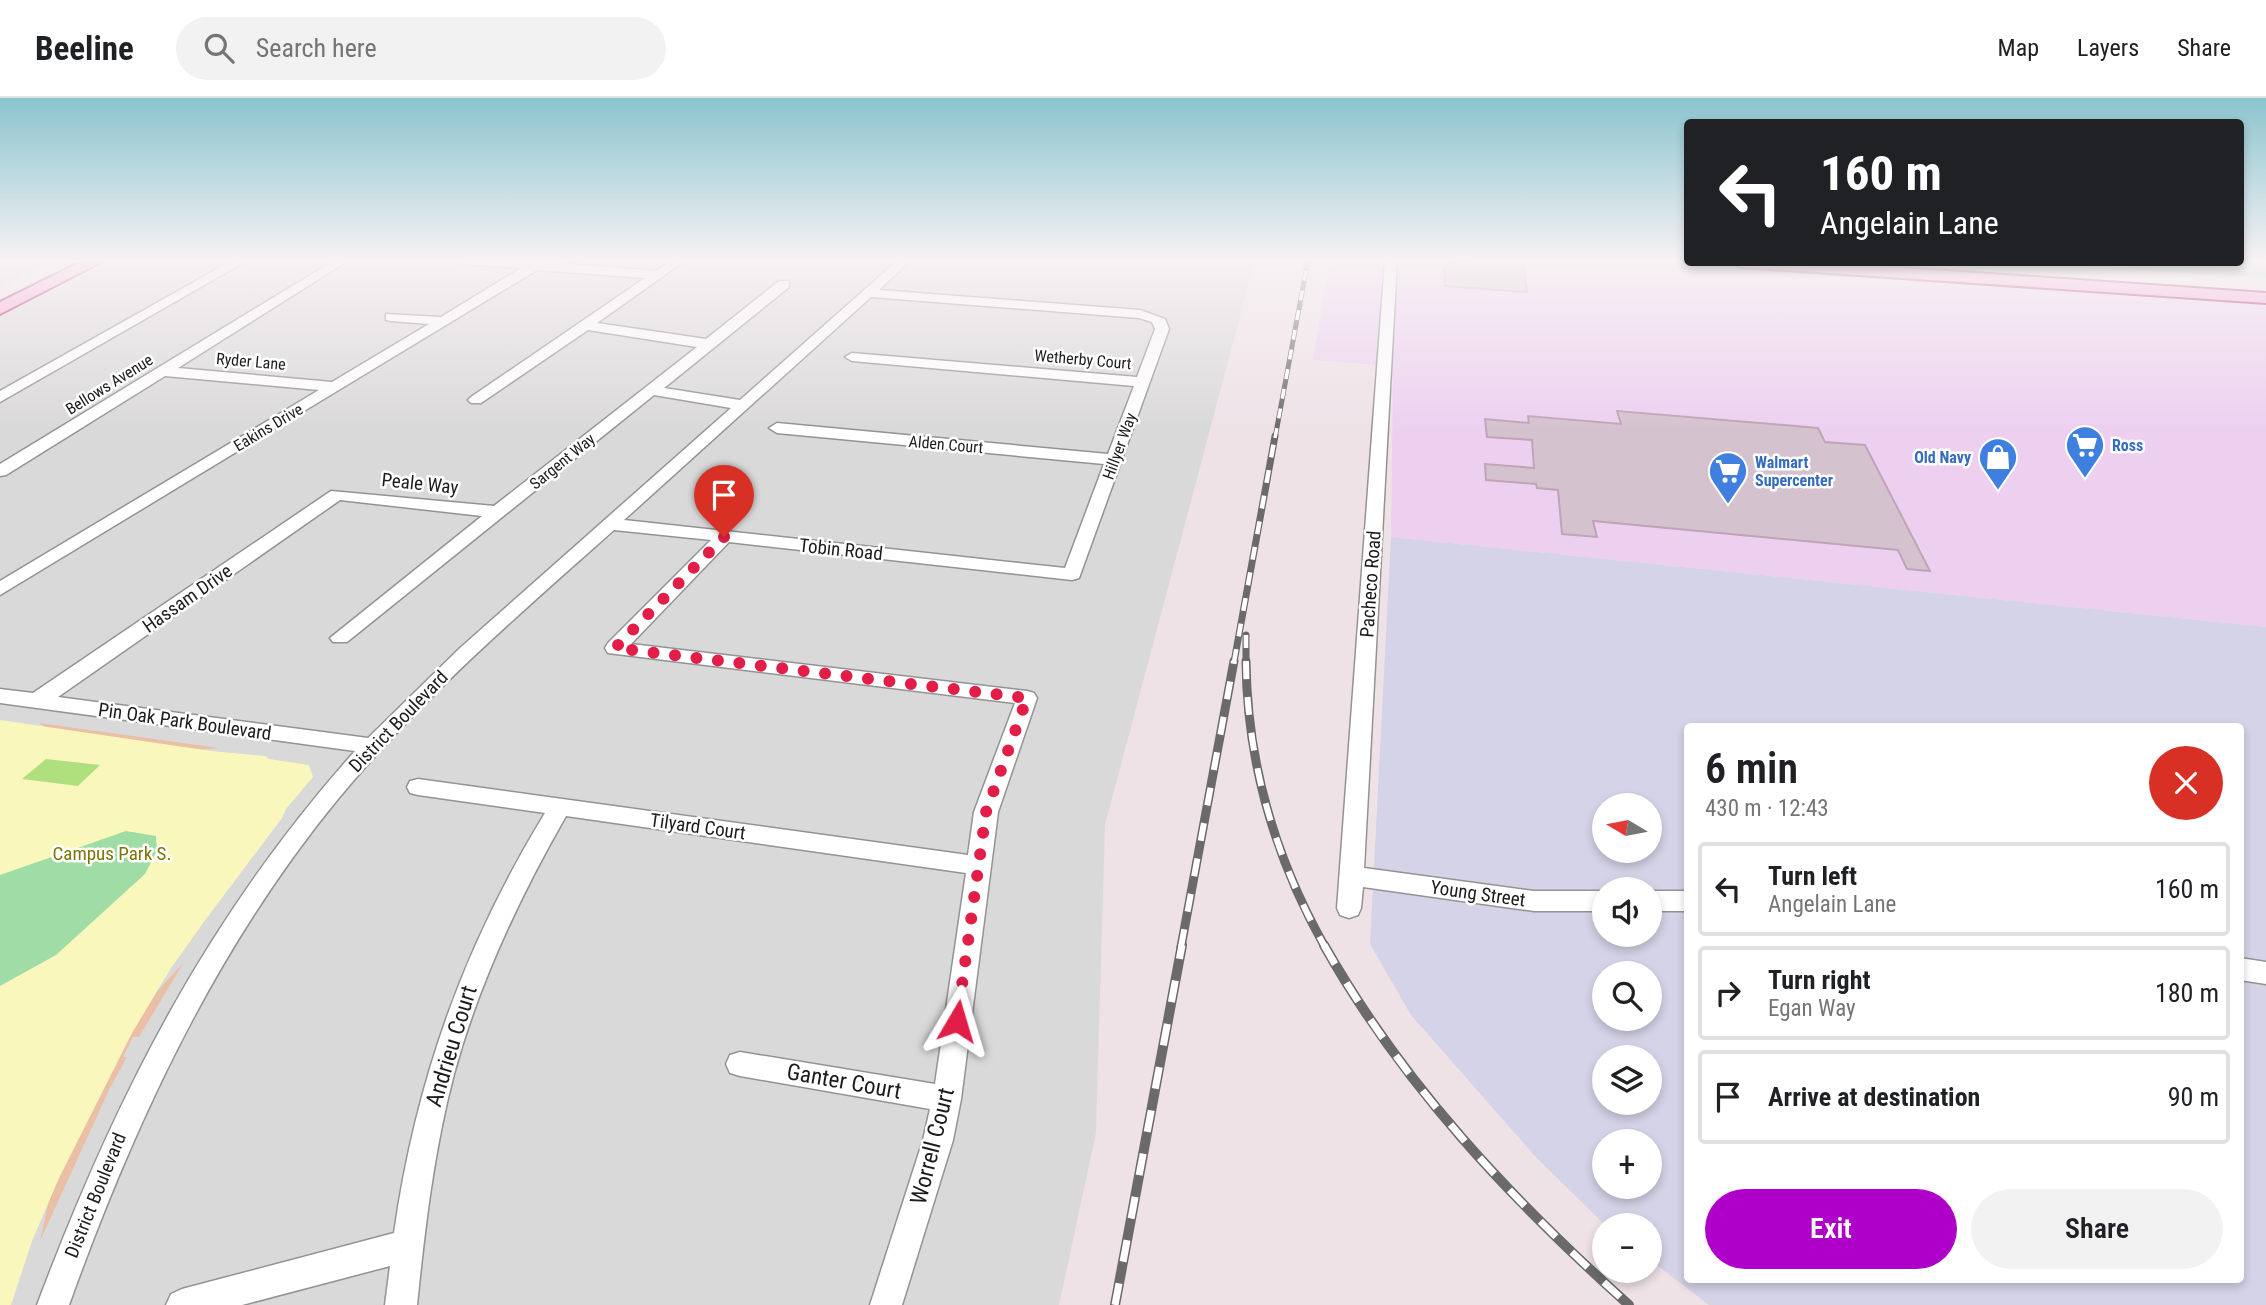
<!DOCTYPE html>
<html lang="en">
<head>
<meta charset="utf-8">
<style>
  :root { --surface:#fff; --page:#f2f2f2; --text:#202124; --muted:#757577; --line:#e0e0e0; --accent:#ae00c8 }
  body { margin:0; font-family:"Roboto Condensed",sans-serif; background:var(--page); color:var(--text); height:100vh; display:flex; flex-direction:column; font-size:26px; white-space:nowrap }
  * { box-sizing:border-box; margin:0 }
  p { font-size:23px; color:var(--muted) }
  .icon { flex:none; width:38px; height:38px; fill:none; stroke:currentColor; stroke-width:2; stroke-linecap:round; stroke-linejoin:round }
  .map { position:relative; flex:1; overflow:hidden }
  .sheet { position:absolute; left:1684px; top:625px; width:560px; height:560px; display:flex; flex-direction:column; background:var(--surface); border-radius:7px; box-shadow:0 4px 10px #0003 }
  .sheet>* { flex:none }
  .banner { position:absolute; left:1684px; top:21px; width:560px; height:147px; border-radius:7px; box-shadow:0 4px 10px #0003; background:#202124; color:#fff; overflow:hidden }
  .needle { width:46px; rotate:280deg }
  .buttons { position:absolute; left:1592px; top:695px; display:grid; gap:14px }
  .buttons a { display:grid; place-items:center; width:70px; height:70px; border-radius:50%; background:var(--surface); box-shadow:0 4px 10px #0003; font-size:35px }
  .pin { position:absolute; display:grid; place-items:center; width:60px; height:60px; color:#fff; margin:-72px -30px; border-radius:50% 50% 50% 0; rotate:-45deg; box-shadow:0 0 7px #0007 }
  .pin .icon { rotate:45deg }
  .me { position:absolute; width:77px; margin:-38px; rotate:7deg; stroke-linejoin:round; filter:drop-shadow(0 0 5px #0008) }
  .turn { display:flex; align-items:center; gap:24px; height:147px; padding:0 21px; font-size:32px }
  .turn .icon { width:91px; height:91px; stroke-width:2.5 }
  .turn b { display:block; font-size:49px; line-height:60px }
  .round { display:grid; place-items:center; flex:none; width:74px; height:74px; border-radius:37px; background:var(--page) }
  .summary { display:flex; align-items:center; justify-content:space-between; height:119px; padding:0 21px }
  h1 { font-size:42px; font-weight:600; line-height:52px }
  .primary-button { display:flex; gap:14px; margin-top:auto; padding:14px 21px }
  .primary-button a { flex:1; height:80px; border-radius:42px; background:var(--accent); color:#fff; font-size:28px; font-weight:600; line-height:80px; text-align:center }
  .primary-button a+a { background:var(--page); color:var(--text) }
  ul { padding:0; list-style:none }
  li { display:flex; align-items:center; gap:21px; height:94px; margin:0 14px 10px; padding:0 7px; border:4px solid var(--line); border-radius:7px }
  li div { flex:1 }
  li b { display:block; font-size:26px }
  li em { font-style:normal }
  header { display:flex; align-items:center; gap:42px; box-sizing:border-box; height:98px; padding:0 35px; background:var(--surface); border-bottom:2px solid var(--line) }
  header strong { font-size:33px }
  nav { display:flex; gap:38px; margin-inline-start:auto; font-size:24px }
  .search { width:490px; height:63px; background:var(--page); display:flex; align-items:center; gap:18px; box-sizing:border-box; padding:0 24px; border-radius:38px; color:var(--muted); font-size:26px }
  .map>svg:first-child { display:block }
  .residential { fill:#dad9da }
  .commercial { fill:#edd0f0 }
  .industrial { fill:#d4d3e7; fill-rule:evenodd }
  .grass { fill:#eabfa5 }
  .park { fill:#faf7bc }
  .pitch { fill:#b0df7d }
  .water { fill:#a0dda6 }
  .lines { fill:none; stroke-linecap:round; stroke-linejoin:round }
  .canal { fill:#a0dda6; fill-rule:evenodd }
  .building { fill:#d5c2cf; stroke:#c0a4b7; stroke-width:2 }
  .minor-casing { stroke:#939393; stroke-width:3 }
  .major-casing { stroke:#940044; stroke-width:4 }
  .minor { fill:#fff; fill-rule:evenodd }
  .major { fill:#fe97d1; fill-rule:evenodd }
  .rail-far3-casing { stroke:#6a6a6a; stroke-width:5 }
  .rail-far2-casing { stroke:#6a6a6a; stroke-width:7 }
  .rail-far1-casing { stroke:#6a6a6a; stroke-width:9 }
  .rail-casing { stroke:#6a6a6a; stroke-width:10 }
  .rail-far3 { stroke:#fff; stroke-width:3.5; stroke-dasharray:10; stroke-linecap:butt }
  .rail-far2 { stroke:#fff; stroke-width:4.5; stroke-dasharray:13; stroke-linecap:butt }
  .rail-far1 { stroke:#fff; stroke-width:6; stroke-dasharray:18; stroke-linecap:butt }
  .rail { stroke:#fff; stroke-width:7; stroke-dasharray:22; stroke-linecap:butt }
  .route { stroke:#e11d48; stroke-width:12; stroke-dasharray:0 21.6 }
  .labels { text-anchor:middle; stroke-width:5; stroke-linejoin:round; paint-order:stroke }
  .far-street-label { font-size:16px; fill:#1c1c1c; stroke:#fff }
  .far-shop-label { font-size:16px; font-weight:bold; fill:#366cbe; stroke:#fff; text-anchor:start }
  .street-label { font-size:19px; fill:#1c1c1c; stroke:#fff }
  .park-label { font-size:19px; fill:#7c7609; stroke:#fff }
  .near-street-label { font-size:23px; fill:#1c1c1c; stroke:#fff }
</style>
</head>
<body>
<header>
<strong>Beeline</strong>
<div class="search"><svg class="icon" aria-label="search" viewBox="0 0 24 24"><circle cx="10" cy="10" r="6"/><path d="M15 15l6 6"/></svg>Search here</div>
<nav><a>Map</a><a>Layers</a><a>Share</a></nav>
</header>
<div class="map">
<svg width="2266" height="1207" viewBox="0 0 2266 1207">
  <rect width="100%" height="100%" fill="#eee2e7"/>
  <g class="residential">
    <path d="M0 162H56L0 190Z"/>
    <path d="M114 162H1255L1105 727 1096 1035 1059 1207H0V219Z"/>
    <path d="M2240 162H2266V179L2015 165 2240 164Z"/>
  </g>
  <path class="commercial" d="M1330 162H1638L2266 206V529L1391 439 1393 268 1313 262Z"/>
  <path class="industrial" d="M1391 439 2266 529V1207H1709L1650 1162V1127H1605L1535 1058 1411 917 1370 846ZM1687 628H2240V1181H1687ZM1605 707H1650V752H1605ZM1605 791H1650V836H1605ZM1605 875H1650V920H1605ZM1605 959H1650V1004H1605ZM1605 1043H1650V1088H1605Z"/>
  <g class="grass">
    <path d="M39 625 219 650C168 655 83 652 39 625Z"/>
    <path d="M184 864 139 939H133L123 959H127L109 992 40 1143 65 1030 152 899Z"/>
  </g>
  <path class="park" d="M0 622 211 653 265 658 269 661 309 667 313 679 286 711 282 720 206 821 171 870 132 935 59 1080 32 1143 11 1207H0Z"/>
  <path class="pitch" d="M46 661 100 667 78 688 22 681Z"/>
  <path class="water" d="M126 733 156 738 157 753 145 776 56 857 0 888V777Z"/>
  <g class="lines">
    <path class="canal" d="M2055 164H2118L2266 174V180L2060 167Z"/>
  </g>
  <g class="building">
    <path d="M1453 165 1523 167 1527 194 1445 188 1444 168Z"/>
    <path d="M1617 313 1818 330 1825 344 1865 347 1930 473 1907 471 1898 452 1593 423 1597 439 1562 436 1558 392 1537 390 1536 386 1486 382 1485 366 1534 370 1532 342 1487 339 1485 321 1529 325 1528 318 1621 326Z"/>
  </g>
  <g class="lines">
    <g class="minor-casing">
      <g id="minor">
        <path d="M233 162H248L0 304V293Z"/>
        <path d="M335 162H349L178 270 332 284 429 226 391 223 386 222V216L441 219 521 170 463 166 457 162 536 163 656 173 672 162H686L597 225 706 241 779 183H789V189L664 290 740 302 898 162H911L879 192 1140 212 1165 221 1169 231 1079 480 1072 482 729 444 631 546 1027 593 1034 595 1037 600 998 714 961 1001 953 1042 902 1207H870L923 1042 930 1011 740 978 730 975 726 966 730 957 740 954 935 986 966 775 566 718C519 800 479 885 454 976 434 1052 425 1129 417 1207H385L390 1168 242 1207H166L171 1196 182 1191 394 1135C416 982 464 848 545 715L418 697 410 695 407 689 410 683 418 681 968 757 974 714 1015 605 608 555 605 550 608 545 711 442 614 432C518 517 420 602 338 701 215 851 134 1026 69 1207H37C115 1000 206 820 355 653L0 605V591L33 595 331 393 494 408 697 249 588 232 481 305H471L468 302 471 299 645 180 537 172 0 497V483L319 292 165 278 6 377 0 378V366ZM871 199 1139 220 1152 224 1155 231 1137 279 852 255 845 259 852 263 1134 288 1108 356 777 325 769 330 777 335 1104 366 1065 470 624 422ZM654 297 731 310 460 550 368 640 58 599 340 402 482 418 330 540 333 544H347Z"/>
        <path d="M1385 162H1397L1364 770 1534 793H1605V813H1534L1363 789 1361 810 1358 817 1349 820 1340 817 1337 810Z"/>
        <rect x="1650" y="793" width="37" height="20"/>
        <path d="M2240 860 2266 864V886L2240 882Z"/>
      </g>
    </g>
    <g class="major-casing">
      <g id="major">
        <path d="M85 162H105L0 216V204Z"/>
        <path d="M1732 164H1817L2266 195V205L1740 169Z"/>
      </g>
    </g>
    <use href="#minor" class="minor"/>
    <use href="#major" class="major"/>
    <g class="rail-far3-casing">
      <path id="rail-far3" d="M1275 340 1308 162"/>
    </g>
    <g class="rail-far2-casing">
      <g id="rail-far2">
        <path d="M1246 537V564"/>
        <path d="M1234 564 1275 338"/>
      </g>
    </g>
    <g class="rail-far1-casing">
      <g id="rail-far1">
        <path d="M1246 563C1247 664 1275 760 1325 849"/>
        <path d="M1181 849 1234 563"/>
      </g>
    </g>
    <g class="rail-casing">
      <g id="rail">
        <path d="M1324 847C1403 987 1510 1100 1629 1207"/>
        <path d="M1115 1207 1182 847"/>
      </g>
    </g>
    <use href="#rail-far3" class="rail-far3"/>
    <use href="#rail-far2" class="rail-far2"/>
    <use href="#rail-far1" class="rail-far1"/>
    <use href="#rail" class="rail"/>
  </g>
  <linearGradient id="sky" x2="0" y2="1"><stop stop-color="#8bc4ce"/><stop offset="0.49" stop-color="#f7f2f4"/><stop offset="1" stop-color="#f7f2f4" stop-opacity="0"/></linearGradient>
  <rect width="2266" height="331" fill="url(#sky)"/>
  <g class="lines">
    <path class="route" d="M724 439 615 550 1027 600 986 714 957 923"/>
  </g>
  <defs>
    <g id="supermarket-pin" transform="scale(2.0125)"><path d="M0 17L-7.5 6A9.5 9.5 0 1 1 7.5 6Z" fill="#3f7fe0" stroke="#fff"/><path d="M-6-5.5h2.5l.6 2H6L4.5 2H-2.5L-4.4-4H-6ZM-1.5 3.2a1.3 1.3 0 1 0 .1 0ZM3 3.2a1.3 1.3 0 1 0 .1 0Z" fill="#fff"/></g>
    <g id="shop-pin" transform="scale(2.0125)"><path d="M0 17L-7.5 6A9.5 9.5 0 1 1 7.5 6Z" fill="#3f7fe0" stroke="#fff"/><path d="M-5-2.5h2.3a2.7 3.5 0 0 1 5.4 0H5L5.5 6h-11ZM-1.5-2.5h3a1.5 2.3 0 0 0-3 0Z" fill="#fff"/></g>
  </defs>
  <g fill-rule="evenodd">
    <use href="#supermarket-pin" x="2085" y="347"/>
    <use href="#shop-pin" x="1998" y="359"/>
    <use href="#supermarket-pin" x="1728" y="373"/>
  </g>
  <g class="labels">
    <g class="far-street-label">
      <text transform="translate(1083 261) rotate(5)" y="6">Wetherby Court</text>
      <text transform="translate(251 263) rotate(5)" y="6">Ryder Lane</text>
      <text transform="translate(109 286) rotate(-32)" y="6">Bellows Avenue</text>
      <text transform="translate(268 329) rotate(-31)" y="6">Eakins Drive</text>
      <text transform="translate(946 346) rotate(5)" y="6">Alden Court</text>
      <text transform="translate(1119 348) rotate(-70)" y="6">Hillyer Way</text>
      <text transform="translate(562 363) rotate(-39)" y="6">Sargent Way</text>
    </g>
    <g class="far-shop-label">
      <text x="2112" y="353">Ross</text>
      <text x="1971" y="365" text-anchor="end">Old Navy</text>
      <text x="1755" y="370">Walmart<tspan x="1755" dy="18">Supercenter</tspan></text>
    </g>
    <g class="street-label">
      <text transform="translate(420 385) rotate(6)" y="7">Peale Way</text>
      <text transform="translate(841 451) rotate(6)" y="7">Tobin Road</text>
      <text transform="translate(1370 486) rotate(-86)" y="7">Pacheco Road</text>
      <text transform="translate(187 500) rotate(-35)" y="7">Hassam Drive</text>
      <text transform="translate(185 623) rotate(8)" y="7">Pin Oak Park Boulevard</text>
      <text transform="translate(398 623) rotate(-46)" y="7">District Boulevard</text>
      <text transform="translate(698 728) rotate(8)" y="7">Tilyard Court</text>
      <text transform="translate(1478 795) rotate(8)" y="7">Young Street</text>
      <text transform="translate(95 1097) rotate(-68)" y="7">District Boulevard</text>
    </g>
    <g class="park-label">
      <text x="112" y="762">Campus Park S.</text>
    </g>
    <g class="near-street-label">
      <text transform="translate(451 948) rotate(-73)" y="8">Andrieu Court</text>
      <text transform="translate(844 983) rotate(10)" y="8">Ganter Court</text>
      <text transform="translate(932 1048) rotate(-76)" y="8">Worrell Court</text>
    </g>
  </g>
</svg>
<div class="buttons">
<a><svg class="needle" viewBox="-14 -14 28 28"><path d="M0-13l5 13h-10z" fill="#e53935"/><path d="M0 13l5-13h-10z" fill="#757577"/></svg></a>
<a><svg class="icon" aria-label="sound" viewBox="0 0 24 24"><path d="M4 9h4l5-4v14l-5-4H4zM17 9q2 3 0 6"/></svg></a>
<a><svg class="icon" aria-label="search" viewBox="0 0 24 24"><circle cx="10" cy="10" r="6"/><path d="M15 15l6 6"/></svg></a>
<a><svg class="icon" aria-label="layers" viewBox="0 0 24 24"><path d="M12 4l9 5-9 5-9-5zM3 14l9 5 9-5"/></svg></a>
<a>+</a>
<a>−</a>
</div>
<div class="pin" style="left:724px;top:439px;background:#d93025"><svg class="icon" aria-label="arrive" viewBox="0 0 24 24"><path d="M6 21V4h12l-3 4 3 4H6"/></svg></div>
<svg class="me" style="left:957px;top:923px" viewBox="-20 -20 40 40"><path d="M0-17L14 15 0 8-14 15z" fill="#e11d48" stroke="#fff" stroke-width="4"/></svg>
<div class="banner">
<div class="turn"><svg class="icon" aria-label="left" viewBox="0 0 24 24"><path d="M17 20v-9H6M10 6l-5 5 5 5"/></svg><div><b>160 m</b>Angelain Lane</div></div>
</div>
<section class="sheet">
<div class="summary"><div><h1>6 min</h1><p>430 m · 12:43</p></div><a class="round" style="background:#d93025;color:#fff"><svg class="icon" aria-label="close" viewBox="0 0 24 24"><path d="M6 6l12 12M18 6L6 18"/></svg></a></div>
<ul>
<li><svg class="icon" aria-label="left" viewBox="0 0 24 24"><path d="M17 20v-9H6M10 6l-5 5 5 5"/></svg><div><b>Turn left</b><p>Angelain Lane</p></div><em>160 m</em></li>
<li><svg class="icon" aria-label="right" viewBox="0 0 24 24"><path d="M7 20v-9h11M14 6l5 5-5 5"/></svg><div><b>Turn right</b><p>Egan Way</p></div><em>180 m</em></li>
<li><svg class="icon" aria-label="arrive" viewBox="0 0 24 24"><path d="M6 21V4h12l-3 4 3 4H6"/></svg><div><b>Arrive at destination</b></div><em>90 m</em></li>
</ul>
<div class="primary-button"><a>Exit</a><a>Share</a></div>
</section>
</div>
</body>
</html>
